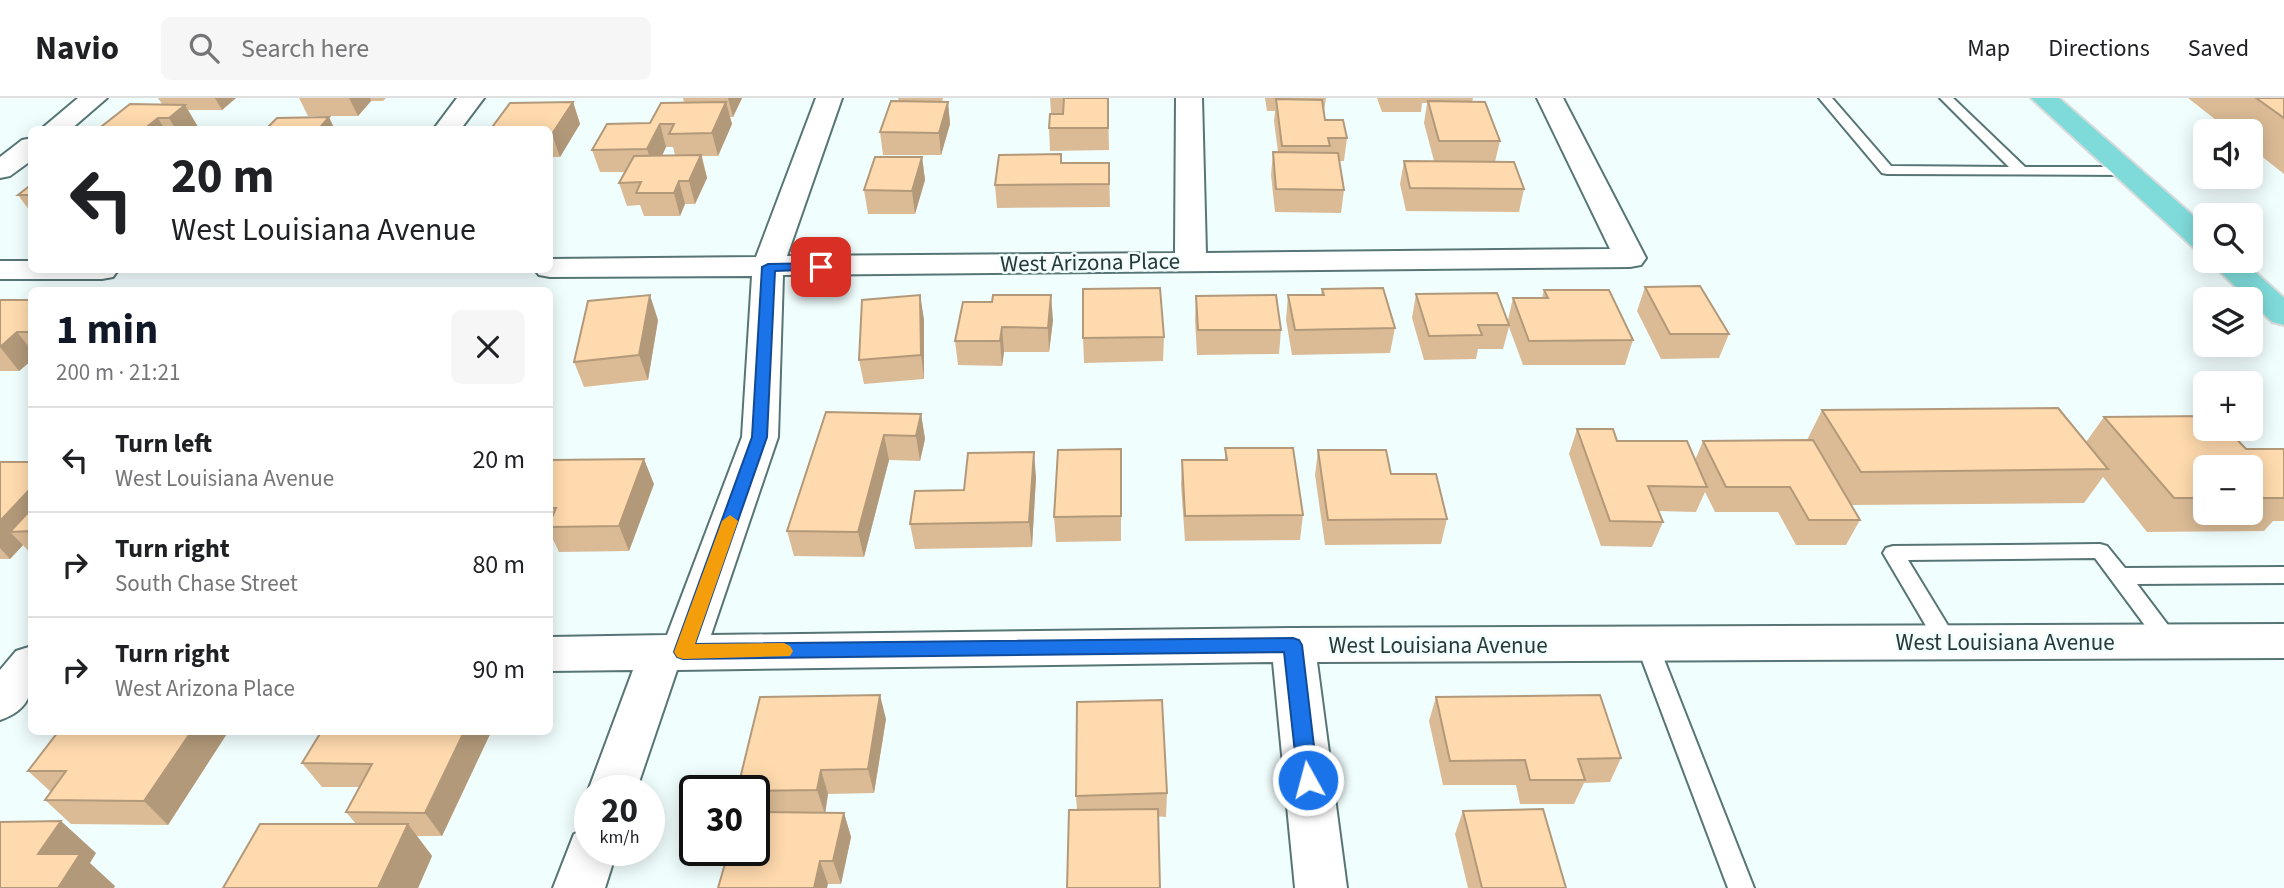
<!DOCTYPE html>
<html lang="en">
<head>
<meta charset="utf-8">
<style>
  :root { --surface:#fff; --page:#f6f6f6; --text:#202124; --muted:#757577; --line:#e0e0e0; --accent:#111827 }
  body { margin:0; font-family:"Source Sans 3",sans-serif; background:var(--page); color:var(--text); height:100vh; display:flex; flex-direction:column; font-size:26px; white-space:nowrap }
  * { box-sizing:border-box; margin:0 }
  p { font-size:23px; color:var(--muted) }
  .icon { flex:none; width:38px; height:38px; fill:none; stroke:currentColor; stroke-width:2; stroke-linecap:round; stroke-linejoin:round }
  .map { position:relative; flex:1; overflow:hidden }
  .sheet { position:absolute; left:28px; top:189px; width:525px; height:448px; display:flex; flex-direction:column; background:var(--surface); border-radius:10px; box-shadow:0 4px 18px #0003 }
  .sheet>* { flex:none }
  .guide { position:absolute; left:28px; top:28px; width:525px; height:147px; border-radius:10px; box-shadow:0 4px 18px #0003; background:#fff; color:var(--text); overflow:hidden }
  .buttons { position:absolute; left:2193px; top:21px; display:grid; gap:14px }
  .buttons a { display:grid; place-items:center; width:70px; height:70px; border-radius:10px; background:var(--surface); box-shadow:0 4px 18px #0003; font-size:35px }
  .speed { position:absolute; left:574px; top:677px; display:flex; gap:14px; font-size:35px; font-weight:700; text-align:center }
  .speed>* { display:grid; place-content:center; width:91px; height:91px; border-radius:50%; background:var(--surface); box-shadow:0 4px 18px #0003; line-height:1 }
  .speed small { font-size:18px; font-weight:400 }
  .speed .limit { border:4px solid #111; border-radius:10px; background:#fff; color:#111 }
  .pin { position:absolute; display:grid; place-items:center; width:60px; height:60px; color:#fff; margin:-30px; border-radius:14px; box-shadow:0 4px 10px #0006 }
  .me { position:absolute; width:77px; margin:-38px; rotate:353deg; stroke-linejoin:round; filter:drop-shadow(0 0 5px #0008) }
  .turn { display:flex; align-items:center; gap:24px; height:147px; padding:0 28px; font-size:32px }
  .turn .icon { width:91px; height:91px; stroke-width:2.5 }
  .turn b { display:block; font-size:49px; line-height:60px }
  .round { display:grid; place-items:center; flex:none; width:74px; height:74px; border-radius:10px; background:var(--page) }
  .head { display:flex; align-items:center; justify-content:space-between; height:119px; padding:0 28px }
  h1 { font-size:42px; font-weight:700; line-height:52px; color:var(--accent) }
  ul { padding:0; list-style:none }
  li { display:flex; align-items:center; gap:21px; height:105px; padding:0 28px; border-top:2px solid var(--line) }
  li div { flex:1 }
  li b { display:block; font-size:26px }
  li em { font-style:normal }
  header { display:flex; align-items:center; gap:42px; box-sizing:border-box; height:98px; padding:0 35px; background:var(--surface); border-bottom:2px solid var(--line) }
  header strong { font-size:33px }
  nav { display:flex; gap:38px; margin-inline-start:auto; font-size:24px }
  .search { width:490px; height:63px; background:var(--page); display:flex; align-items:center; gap:18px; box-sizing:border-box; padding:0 24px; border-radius:10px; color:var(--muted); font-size:26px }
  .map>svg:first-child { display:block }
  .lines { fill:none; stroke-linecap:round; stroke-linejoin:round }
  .service-casing { stroke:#567574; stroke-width:4 }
  .minor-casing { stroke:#567574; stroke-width:4 }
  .primary-casing { stroke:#d9dbdb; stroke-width:4 }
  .service { fill:#fff; fill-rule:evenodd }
  .minor { fill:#fff; fill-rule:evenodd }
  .primary { fill:#7fdbda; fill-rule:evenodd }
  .wall { fill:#dbbb96; fill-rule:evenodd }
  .shaded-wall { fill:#b2997a }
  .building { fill:#ffdaae; stroke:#b2997a; stroke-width:2 }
  .route { fill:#1a73e8; stroke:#114b97; stroke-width:2 }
  .slow { fill:#f59e0b }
  .labels { text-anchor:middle; stroke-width:5; stroke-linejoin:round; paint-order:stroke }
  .street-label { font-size:23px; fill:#2a3737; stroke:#f1fefe }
</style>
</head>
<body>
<header>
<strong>Navio</strong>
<div class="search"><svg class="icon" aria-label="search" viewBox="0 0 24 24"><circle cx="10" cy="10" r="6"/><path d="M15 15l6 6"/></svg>Search here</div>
<nav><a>Map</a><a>Directions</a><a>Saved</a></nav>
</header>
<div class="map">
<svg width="2284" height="790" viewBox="0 0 2284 790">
  <rect width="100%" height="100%" fill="#f1fefe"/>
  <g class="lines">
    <g class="service-casing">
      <g id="service">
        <path d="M1819 0H1832L1891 68 2009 69 1940 0H1953L2025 69H2126L2133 73 2126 77 1887 76 1882 75Z"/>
        <path d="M2100 446 2107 448 2125 470 2284 469V485L2137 486 2180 543 2177 549 2169 551 2161 549 2095 460 1908 462 1958 544 1955 550 1947 552 1939 550 1883 455 1886 450 1893 448Z"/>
        <path d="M1647 538 1655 540 1658 546 1754 790H1728L1636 546 1639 540Z"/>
      </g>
    </g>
    <g class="minor-casing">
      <g id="minor">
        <path d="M78 0H107L70 32H40Z"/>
        <path d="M457 0H484L460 32H433Z"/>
        <path d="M816 0H842L787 158 1175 155 1176 0H1202L1206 155 1610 151 1537 0H1563L1646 160 1641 167 1630 169 783 177 778 339 711 537 1293 530 2284 526V560L1317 564 1347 790H1295L1273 564 677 572 636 693H590V697L588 693 633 572 550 573V539L667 537 742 339 752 178 550 179 539 177 535 172H550V161L756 159Z"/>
        <path d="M32 40V62L10 78 0 80V59L22 42Z"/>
        <path d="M0 163H32V172H118L113 179 102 181H0Z"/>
        <path d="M32 548C32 582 39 609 0 622V572L16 553Z"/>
        <path d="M590 730V752H617L605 790H553L574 736Z"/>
      </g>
    </g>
    <g class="primary-casing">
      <g id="primary">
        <path d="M2031 0H2059L2205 128V153L2194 150Z"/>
        <path d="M2209 163H2243L2284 200V227L2272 224Z"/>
      </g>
    </g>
    <use href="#service" class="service"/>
    <use href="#minor" class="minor"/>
    <use href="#primary" class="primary"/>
  </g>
  <g class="wall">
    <path d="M158 0H236L222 12H188L198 29 195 32H97L162 6Z"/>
    <path d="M299 0H386L383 3H371L358 18H308Z"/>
    <path d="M683 0H742L733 19H730L732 26 718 58H702L707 80 695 106H685L680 118H644L640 107 627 108 619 85 625 74H600L592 52 650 25 684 5ZM666 49H673L675 57 662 58Z"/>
    <path d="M898 0H943L942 4H948L950 26 941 57H883L880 34 899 3Z"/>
    <path d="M1050 0H1108L1109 52 1050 53 1049 30 1063 15H1051Z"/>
    <path d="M1265 0H1326L1324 13 1325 22 1347 40 1344 63H1339L1344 92 1341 115 1275 114 1271 77 1273 54H1278L1274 23 1275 13H1267Z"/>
    <path d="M1377 0H1473L1472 4 1500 43 1495 64 1524 91 1519 114 1406 113 1400 86 1404 63H1434L1424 25 1427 5H1422L1421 14H1382Z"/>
    <path d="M2188 0H2284V76L2250 49V33H2230Z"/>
    <path d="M573 4 580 26 560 59H550V32Z"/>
    <path d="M1061 56V65H1109L1110 109 997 110 995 87Z"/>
    <path d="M922 59 925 82 915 116H868L864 92Z"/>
    <path d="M32 86V116L18 97Z"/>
    <path d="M1645 189 1729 236 1719 260 1661 261 1637 213Z"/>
    <path d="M1322 191 1395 230 1390 255 1292 257 1286 222 1288 197H1321Z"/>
    <path d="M1544 192 1633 242 1625 267H1523L1509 229 1503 251H1478L1476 261 1424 262 1412 220 1416 196 1508 222 1513 200H1542Z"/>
    <path d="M920 197 924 222V281L864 286 859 262Z"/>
    <path d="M1196 198 1281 232 1279 256 1197 257 1195 222Z"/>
    <path d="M0 202H32V262L19 273H0Z"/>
    <path d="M963 204 1053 222 1049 254H1004L1002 268 958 267 955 243Z"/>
    <path d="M658 222 648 282 584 289 574 264Z"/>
    <path d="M1164 239 1163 263 1084 265 1083 240Z"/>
    <path d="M1822 312 2086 344 2104 319 2246 351H2284V423H2273L2264 433 2147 434 2103 379 2084 405 1851 407 1860 422 1846 447H1796L1778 414H1715L1705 394 1696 414 1658 413 1663 424 1652 449 1601 448 1569 356 1577 331 1617 343 1695 362 1703 343 1807 342ZM2205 369H2250V415H2205Z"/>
    <path d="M826 314 921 316 925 341 920 363 889 362 864 459 794 458 787 433Z"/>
    <path d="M1225 350 1303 417 1300 442 1185 443 1181 387 1182 362H1225Z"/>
    <path d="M1121 351V443L1056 444 1054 419Z"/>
    <path d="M1318 352 1391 376 1447 421 1441 446 1325 447 1315 377Z"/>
    <path d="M550 362 654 386 629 453 559 454 550 435Z"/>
    <path d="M0 364H32V457L23 447 10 461H0Z"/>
    <path d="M1036 379 1032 449 915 451 910 426Z"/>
    <path d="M1436 599 1621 660 1610 684 1584 685 1574 706H1520L1516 687H1443L1429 623Z"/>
    <path d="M886 621 874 695 828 696 825 715H844L851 739 841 786H828L754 752V693Z"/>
    <path d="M58 634H228L168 727 71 726 45 702 51 694 28 673Z"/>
    <path d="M491 634 442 738H417L432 758 418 790H223L356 726 346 714 359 689H322L302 665Z"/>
    <path d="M1167 695 1166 719 1077 712 1076 698Z"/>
    <path d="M1463 713 1566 790H1468L1455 736Z"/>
  </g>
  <g class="shaded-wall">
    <path d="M215 0H236L222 12Z"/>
    <path d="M349 0H370L371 3 358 18Z"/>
    <path d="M728 0H742L733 19Z"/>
    <path d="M573 4 580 26 560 59 552 36Z"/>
    <path d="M726 4 732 26 718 58 712 35Z"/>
    <path d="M948 4 950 26 941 57 939 35Z"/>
    <path d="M185 7 198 29 195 32H176L169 20Z"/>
    <path d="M329 19 335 32H318Z"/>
    <path d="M158 20 165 32H143Z"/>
    <path d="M660 26 666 49 654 74 647 51Z"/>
    <path d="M701 57 707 80 695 106 689 83Z"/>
    <path d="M922 59 925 82 915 116 912 93Z"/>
    <path d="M679 83 685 106 680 118 674 95Z"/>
    <path d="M650 197 658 222 648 282 639 257Z"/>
    <path d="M920 197 924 222V281L921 257Z"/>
    <path d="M1051 197 1053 222 1049 254 1048 230Z"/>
    <path d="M1002 229 1004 254 1002 268 1000 243Z"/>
    <path d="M17 234 32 253V262L19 273 0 249Z"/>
    <path d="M921 316 925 341 920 363 916 338Z"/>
    <path d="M884 337 889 362 864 459 858 434Z"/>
    <path d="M1034 354 1036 379 1032 449 1029 424Z"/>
    <path d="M644 361 654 386 629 453 619 428Z"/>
    <path d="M32 389V433L10 434 23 447 10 461 0 450V423Z"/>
    <path d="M880 597 886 621 874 695 868 671Z"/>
    <path d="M191 634H228L168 727 144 703Z"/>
    <path d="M464 634H491L442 738 425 715Z"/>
    <path d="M821 672 828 696 825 716 817 692Z"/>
    <path d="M844 715 851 739 841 786 833 763Z"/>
    <path d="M61 723 96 755 90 765 115 788 114 790H58L38 756Z"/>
    <path d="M408 726 432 758 418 790H378Z"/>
    <path d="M820 763 828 786 827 790H814Z"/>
  </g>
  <g class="building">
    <path d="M1064 0H1108V30H1049L1050 16H1063Z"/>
    <path d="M2256 0H2284V20Z"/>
    <path d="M1276 1 1322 2 1325 22H1343L1347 40H1328L1330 48H1282Z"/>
    <path d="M891 3 948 4 939 35 880 34Z"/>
    <path d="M1428 3 1485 4 1500 43H1439Z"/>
    <path d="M573 4 552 36H550V32H490L510 5Z"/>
    <path d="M726 4 712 35 669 36 674 26H660L647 51 592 52 607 26 650 25 661 5Z"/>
    <path d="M130 6 185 7 169 20H158L143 32H97Z"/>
    <path d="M329 19 318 32H265L277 20Z"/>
    <path d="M1273 54 1338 55 1344 92 1276 91Z"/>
    <path d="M1061 56V65H1109V86L995 87 999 57Z"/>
    <path d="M701 57 689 83H679L674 95H636L641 84 619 85 634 58Z"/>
    <path d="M875 59H922L912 93 864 92Z"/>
    <path d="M1404 63 1514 64 1524 91 1410 90Z"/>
    <path d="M32 86V97H18Z"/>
    <path d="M1700 188 1729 236H1670L1645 189Z"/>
    <path d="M1160 190 1164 239 1083 240V191Z"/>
    <path d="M1383 190 1395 230 1295 232 1288 197H1324L1322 191Z"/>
    <path d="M1544 192H1609L1633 242 1529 243 1513 200H1548Z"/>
    <path d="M1497 195 1509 227H1478L1482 237 1429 238 1416 196Z"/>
    <path d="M650 197 639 257 574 264 588 203Z"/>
    <path d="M920 197 921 257 859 262 862 202Z"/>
    <path d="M993 197H1051L1048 230 1002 229 1000 243H955L963 204H992Z"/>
    <path d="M1276 197 1281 232H1198L1196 198Z"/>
    <path d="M0 202H32V234H17L0 249Z"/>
    <path d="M2058 310 2108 371 1861 374 1822 312Z"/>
    <path d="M826 314 921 316 916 338 884 337 858 434 787 433Z"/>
    <path d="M2205 318V331H2227L2246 351H2284V400H2250V369H2205V400H2174L2104 319Z"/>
    <path d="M1577 331H1613L1617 343H1687L1707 389 1648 388 1663 424 1610 423Z"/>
    <path d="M1813 342 1860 422H1809L1790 389H1726L1703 343Z"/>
    <path d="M1225 350H1293L1303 417 1185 418 1182 362H1227Z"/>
    <path d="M1121 351V418L1054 419 1058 352Z"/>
    <path d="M1318 352H1386L1391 376H1436L1447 421 1328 422Z"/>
    <path d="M1034 354 1029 424 910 426 915 393 964 392 968 355Z"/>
    <path d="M644 361 619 428 550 429V424L556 410H550V362Z"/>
    <path d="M0 364H32V389L0 423Z"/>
    <path d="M32 410V433L10 434Z"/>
    <path d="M880 597 868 671 821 672 817 692 737 693 760 599Z"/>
    <path d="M1600 597 1621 660 1578 661 1585 682H1530L1525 662 1450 663 1436 599Z"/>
    <path d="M1162 602 1167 695 1076 698 1077 604Z"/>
    <path d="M58 634H191L144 703 45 702 66 673H28Z"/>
    <path d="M321 634H464L425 715 346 714 372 666 302 665Z"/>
    <path d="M1158 711 1160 790H1067L1069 712Z"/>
    <path d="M1543 711 1566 790H1482L1463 713Z"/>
    <path d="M754 714 844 715 833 763H820L814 790H718L729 752H754Z"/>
    <path d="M61 723 38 756H80L58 790H0V724Z"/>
    <path d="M260 726H408L378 790H223Z"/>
  </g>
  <path class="route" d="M821 165 826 166V171L775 173 767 339 695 546 1293 540 1299 542 1302 547 1318 682 1315 688 1308 691 1301 688 1298 682 1284 554 683 561 677 559 674 554 752 339 762 169 768 166Z"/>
  <path class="slow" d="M730 417 738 423 695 546 784 545 790 548 793 553 790 558 683 561 677 559 674 554 722 423Z"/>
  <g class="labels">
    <g class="street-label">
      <text transform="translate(1090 164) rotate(-1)" y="8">West Arizona Place</text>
      <text x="2005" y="552">West Louisiana Avenue</text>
      <text x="1438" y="555">West Louisiana Avenue</text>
    </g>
  </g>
</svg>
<div class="buttons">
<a><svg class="icon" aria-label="sound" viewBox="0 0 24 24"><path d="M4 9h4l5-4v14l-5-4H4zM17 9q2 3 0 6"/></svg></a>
<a><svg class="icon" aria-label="search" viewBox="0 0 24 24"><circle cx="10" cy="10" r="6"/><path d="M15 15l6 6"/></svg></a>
<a><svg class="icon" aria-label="layers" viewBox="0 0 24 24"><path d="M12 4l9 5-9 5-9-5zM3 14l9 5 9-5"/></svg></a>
<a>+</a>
<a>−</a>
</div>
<div class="speed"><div>20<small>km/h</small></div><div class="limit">30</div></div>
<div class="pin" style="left:821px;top:169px;background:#d93025"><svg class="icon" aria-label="arrive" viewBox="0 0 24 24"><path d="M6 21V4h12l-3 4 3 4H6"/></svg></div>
<svg class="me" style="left:1308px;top:682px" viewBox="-20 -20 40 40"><circle r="17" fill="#1a73e8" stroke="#fff" stroke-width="3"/><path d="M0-11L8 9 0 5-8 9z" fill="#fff"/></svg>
<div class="guide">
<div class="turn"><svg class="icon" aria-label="left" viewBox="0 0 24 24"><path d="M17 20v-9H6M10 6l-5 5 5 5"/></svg><div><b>20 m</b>West Louisiana Avenue</div></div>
</div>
<section class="sheet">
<div class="head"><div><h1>1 min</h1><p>200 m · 21:21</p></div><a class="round"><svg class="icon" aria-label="close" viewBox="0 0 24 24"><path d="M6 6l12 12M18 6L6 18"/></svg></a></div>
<ul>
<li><svg class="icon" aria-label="left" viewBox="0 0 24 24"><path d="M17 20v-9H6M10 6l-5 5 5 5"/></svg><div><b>Turn left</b><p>West Louisiana Avenue</p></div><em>20 m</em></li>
<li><svg class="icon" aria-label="right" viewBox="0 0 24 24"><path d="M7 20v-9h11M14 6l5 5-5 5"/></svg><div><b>Turn right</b><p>South Chase Street</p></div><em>80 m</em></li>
<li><svg class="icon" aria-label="right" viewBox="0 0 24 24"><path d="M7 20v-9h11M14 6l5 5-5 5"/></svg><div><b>Turn right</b><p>West Arizona Place</p></div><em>90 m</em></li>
</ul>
</section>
</div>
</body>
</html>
